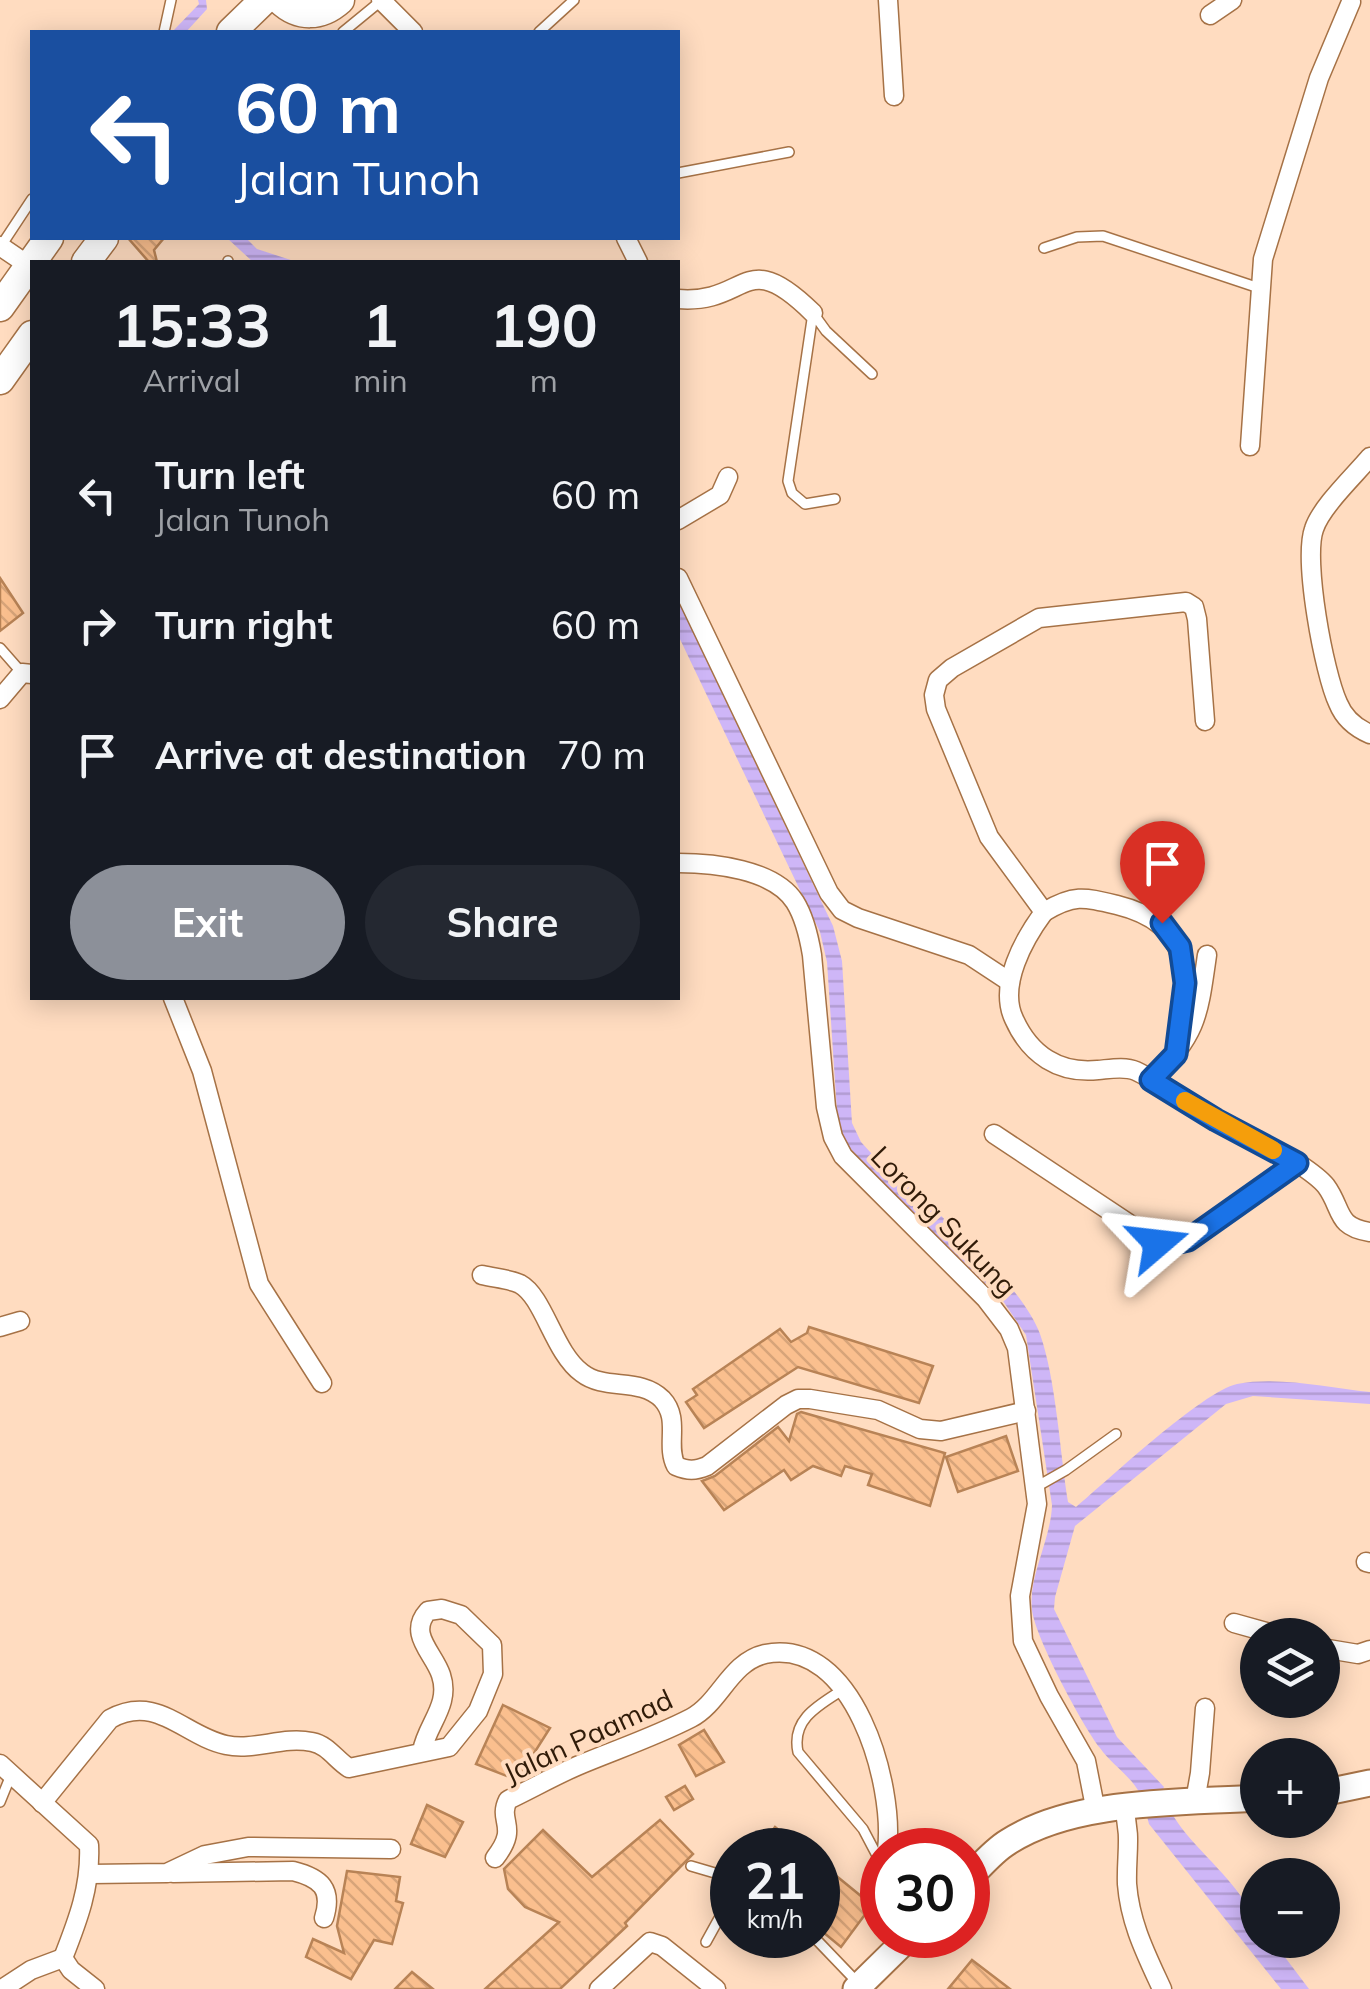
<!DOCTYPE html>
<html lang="en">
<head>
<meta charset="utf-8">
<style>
  :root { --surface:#171b24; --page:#242831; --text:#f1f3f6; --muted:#9ea1a6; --accent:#8c9099 }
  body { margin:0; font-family:Mulish,sans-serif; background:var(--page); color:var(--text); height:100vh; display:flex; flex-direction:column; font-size:38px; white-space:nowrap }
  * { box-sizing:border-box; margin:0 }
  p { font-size:32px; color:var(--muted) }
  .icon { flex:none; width:55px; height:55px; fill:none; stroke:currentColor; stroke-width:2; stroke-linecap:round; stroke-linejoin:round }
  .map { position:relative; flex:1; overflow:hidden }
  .panel { position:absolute; left:30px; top:260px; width:650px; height:740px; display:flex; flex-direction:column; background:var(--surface); border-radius:0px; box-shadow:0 5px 25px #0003 }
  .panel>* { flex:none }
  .guide { position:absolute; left:30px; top:30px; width:650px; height:210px; border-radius:0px; box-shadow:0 5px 25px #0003; background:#1a4fa0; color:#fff; overflow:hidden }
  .fabs { position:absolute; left:1240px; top:1618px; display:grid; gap:20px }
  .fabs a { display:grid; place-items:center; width:100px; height:100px; border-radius:50%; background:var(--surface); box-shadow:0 5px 25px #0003; font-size:50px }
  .speed { position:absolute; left:710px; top:1828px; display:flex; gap:20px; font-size:50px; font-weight:700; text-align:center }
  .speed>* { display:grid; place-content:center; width:130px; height:130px; border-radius:50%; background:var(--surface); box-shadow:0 5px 25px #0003; line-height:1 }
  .speed small { font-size:25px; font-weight:400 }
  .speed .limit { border:15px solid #d22; background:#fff; color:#111 }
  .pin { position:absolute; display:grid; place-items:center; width:85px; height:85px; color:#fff; margin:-102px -42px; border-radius:50% 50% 50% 0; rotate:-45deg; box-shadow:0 0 10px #0007 }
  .pin .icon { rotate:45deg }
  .me { position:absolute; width:110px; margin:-55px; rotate:73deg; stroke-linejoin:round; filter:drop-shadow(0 0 8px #0008) }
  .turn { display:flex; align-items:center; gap:35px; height:210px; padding:0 40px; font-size:45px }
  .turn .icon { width:130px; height:130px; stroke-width:2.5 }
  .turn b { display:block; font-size:70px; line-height:85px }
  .eta { display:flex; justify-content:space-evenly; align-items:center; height:170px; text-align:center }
  .eta b { font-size:60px; font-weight:700; line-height:70px }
  .action { display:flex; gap:20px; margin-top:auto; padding:20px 40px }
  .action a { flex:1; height:115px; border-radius:60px; background:var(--accent); color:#fff; font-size:40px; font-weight:700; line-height:115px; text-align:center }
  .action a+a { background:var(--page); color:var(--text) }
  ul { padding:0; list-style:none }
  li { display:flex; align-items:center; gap:30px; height:130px; padding:0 40px }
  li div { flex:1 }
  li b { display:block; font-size:38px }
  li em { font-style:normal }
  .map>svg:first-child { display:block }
  .water { fill:url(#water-rules) }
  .building { fill:url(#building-back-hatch); stroke:#b88356; stroke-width:2.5 }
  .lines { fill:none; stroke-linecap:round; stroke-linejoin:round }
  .service-casing { stroke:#a67246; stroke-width:12 }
  .minor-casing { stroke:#a67246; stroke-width:21 }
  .secondary-casing { stroke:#a67246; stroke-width:29 }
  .primary-casing { stroke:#a67246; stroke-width:31 }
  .service { stroke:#fff; stroke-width:9 }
  .minor { stroke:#fff; stroke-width:18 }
  .secondary { stroke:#fff; stroke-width:25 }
  .primary { stroke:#fff; stroke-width:28 }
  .route-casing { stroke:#114b97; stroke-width:25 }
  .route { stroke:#1a73e8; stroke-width:18 }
  .slow { stroke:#f59e0b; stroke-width:18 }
  .labels { text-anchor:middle; stroke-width:8; stroke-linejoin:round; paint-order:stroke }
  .street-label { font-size:28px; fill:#301b08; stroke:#ffdcc0 }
</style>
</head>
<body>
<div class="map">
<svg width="1370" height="1989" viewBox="0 0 1370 1989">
  <defs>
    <pattern id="water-rules" width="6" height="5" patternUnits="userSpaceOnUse" patternTransform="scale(2.5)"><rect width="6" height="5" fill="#ceb6f7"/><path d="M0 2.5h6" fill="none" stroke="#b19cd2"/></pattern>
    <pattern id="building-back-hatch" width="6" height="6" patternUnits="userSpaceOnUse" patternTransform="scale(2.5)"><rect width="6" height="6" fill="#fabf8e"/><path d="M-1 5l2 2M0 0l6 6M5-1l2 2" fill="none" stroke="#d7a479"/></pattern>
  </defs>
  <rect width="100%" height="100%" fill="#ffdcc0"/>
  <g class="water">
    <path d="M198 0H206L207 9 186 32H172L199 4Z"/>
    <path d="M227 238H246L257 249 297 262H253Z"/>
    <path d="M678 600 833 926 842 961 852 1123 861 1142 871 1153C917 1196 1019 1277 1040 1334 1056 1379 1060 1453 1068 1502L1076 1507C1108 1480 1203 1391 1237 1384 1279 1376 1328 1388 1370 1392V1404L1253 1396 1226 1404 1075 1526 1055 1597 1054 1609 1117 1737 1164 1787 1161 1793C1166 1802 1170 1812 1176 1820 1200 1857 1257 1895 1258 1940H1272L1309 1989H1281L1149 1824C1146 1814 1144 1803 1140 1794 1132 1777 1111 1764 1100 1748 1082 1725 1035 1637 1032 1610 1028 1576 1051 1540 1052 1505L1026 1335 1003 1301 863 1164 844 1140 838 1126 827 962 820 932 678 635Z"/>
  </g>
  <g class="building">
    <path d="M128 238H164L154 250 157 262H149Z"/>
    <path d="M0 578 23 613 0 631Z"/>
    <path d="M809 1327 933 1366 919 1403 798 1367 704 1428 686 1402 697 1395 693 1389 780 1329 791 1342 807 1333Z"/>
    <path d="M801 1412 945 1453 930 1506 868 1485 872 1474 845 1466 841 1476 813 1466 791 1480 784 1470 724 1510 702 1481 715 1476 778 1427 789 1441 797 1414Z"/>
    <path d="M1006 1436 1018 1471 958 1492 946 1457Z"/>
    <path d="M503 1705 550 1728 517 1780 476 1764Z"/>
    <path d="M704 1730 724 1762 696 1776 679 1745Z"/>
    <path d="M685 1786 693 1799 674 1810 666 1797Z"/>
    <path d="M427 1805 463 1822 445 1857 411 1844Z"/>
    <path d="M660 1820 693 1854 625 1923 627 1926 560 1989H485L559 1922 525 1907 508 1889 504 1869 543 1830 592 1877Z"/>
    <path d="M775 1827 804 1850H758Z"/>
    <path d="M818 1861 872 1905 841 1947 818 1928Z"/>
    <path d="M347 1871 400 1877 396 1901 403 1903 392 1944 374 1940 351 1979 306 1957 313 1939 344 1953 337 1926Z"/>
    <path d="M972 1960 1010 1989H948Z"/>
    <path d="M412 1972 433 1989H395Z"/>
  </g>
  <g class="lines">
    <g class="service-casing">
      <g id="service">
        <path d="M164 32 171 0"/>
        <path d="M343 32 382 0"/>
        <path d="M539 32 574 0"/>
        <path d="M678 173 789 152"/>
        <path d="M1 246 32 199"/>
        <path d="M1044 248 1077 237 1103 236 1259 288"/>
        <path d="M228 262V261"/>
        <path d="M835 499 805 504 792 493 788 481 813 313 826 331 872 374"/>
        <path d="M0 648 22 673"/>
        <path d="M1036 1487 1066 1470 1116 1434"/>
        <path d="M844 1689C819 1705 791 1719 798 1752L863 1829 882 1865"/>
        <path d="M0 1802 11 1775"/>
        <path d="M691 1866 732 1878"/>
        <path d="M812 1935 858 1983"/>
        <path d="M706 1942 732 1895"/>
      </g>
    </g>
    <g class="minor-casing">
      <g id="minor">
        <path d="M381 0 413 32"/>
        <path d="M888 0 894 96"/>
        <path d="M1210 15 1232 0"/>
        <path d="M626 238 638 262"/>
        <path d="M0 246 28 265"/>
        <path d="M678 299C749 305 743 244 813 313"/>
        <path d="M1250 446 1263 259 1319 78 1351 2"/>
        <path d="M1370 457C1354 476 1321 507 1314 529 1303 560 1324 673 1338 703 1344 718 1356 728 1370 734"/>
        <path d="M678 520 720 495 728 477"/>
        <path d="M678 578 829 893 842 910 858 918 969 955 1010 982"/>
        <path d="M0 699 22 673 32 674"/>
        <path d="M1205 721 1197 619 1194 607 1186 602 1039 618 952 668 938 680 934 695 936 709 989 837 1044 912C1024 939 998 985 1014 1019 1030 1055 1059 1074 1098 1070 1110 1069 1125 1066 1136 1071 1163 1084 1189 1104 1214 1119 1241 1135 1270 1146 1296 1162 1305 1168 1319 1177 1326 1186 1343 1209 1335 1227 1370 1232"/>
        <path d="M678 863C713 863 774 869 795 902 805 918 809 937 812 955L826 1107 833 1137 843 1156 986 1299 1009 1329 1017 1348 1037 1504 1020 1596 1023 1641 1049 1696 1086 1761 1096 1812"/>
        <path d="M1044 912C1074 894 1084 897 1117 905 1202 926 1185 986 1176 1054"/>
        <path d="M173 998 202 1071 259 1284 322 1383"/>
        <path d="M1151 1080C1197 1033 1198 1019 1207 955"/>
        <path d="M994 1134 1158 1243 1170 1245 1188 1240 1297 1163"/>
        <path d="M482 1275C494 1278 510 1279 520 1284 544 1297 554 1353 582 1373 605 1391 640 1377 662 1399 681 1419 665 1445 676 1466 688 1471 695 1471 707 1466L786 1405 798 1399H810L878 1410 920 1429 941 1431 1026 1411"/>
        <path d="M0 1327 20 1321"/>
        <path d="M1366 1562 1370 1563"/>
        <path d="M1234 1623 1277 1635"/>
        <path d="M1322 1648 1358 1654 1370 1650"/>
        <path d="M0 1764 89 1845C91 1886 78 1920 63 1958"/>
        <path d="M1195 1801 1200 1773 1205 1708"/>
        <path d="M42 1803 110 1719C157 1693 184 1736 226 1745 255 1751 282 1736 312 1742 328 1745 336 1760 349 1768L449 1747 478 1711 493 1674 492 1645 461 1615 442 1609 428 1611C407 1634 434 1653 441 1675 451 1705 427 1724 422 1751"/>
        <path d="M1123 1806C1132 1837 1126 1854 1127 1884 1130 1923 1146 1954 1162 1989"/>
        <path d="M495 1858C520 1826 497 1822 508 1800 531 1789 554 1776 577 1766 615 1750 654 1737 691 1718 720 1703 730 1662 765 1654 854 1636 895 1785 887 1850"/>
        <path d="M173 1873 293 1871C321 1878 333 1889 324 1918"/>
        <path d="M91 1874 167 1873 205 1855 248 1847 391 1849"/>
        <path d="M63 1958 71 1970 95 1989"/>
        <path d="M2 1989 31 1970 63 1958"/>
        <path d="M599 1989 650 1942 662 1946 716 1989"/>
      </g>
    </g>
    <g class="secondary-casing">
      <g id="secondary">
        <path d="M1322 1793 1370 1783"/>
        <path d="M968 1879C980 1867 993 1851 1008 1842 1074 1799 1181 1803 1258 1798"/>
        <path d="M856 1989 911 1935"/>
      </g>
    </g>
    <g class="primary-casing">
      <g id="primary">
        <path d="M280 0C299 18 321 17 340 0"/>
        <path d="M231 32 264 0"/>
        <path d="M86 262 104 238"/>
        <path d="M0 307 49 238"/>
        <path d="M0 380 32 335"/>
      </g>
    </g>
    <use href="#service" class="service"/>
    <use href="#minor" class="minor"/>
    <use href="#secondary" class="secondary"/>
    <use href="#primary" class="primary"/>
  </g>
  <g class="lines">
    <g class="route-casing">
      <path id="route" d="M1158 1243 1170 1244 1188 1240 1297 1163 1216 1120 1151 1080 1176 1054 1185 983 1180 947 1162 923"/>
    </g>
    <use href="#route" class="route"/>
    <path class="slow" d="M1185 1101 1273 1150"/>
  </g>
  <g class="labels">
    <g class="street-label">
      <text transform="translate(944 1221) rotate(46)" y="10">Lorong Sukung</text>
      <text transform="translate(588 1736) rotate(-25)" y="10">Jalan Paamad</text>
    </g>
  </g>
</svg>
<div class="fabs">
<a><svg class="icon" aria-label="layers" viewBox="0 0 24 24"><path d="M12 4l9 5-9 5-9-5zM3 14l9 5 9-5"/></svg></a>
<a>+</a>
<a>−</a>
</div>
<div class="speed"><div>21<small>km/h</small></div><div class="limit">30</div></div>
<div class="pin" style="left:1162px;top:923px;background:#d93025"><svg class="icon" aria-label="arrive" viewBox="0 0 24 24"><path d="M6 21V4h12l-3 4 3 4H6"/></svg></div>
<svg class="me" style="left:1158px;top:1243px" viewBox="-20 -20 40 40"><path d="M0-17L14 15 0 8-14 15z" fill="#1a73e8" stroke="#fff" stroke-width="4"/></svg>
<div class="guide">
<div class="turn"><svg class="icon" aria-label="left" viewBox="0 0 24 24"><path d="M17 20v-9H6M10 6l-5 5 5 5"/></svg><div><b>60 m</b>Jalan Tunoh</div></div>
</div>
<section class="panel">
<div class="eta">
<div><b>15:33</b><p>Arrival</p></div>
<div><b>1</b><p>min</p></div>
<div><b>190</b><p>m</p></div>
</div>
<ul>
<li><svg class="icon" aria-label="left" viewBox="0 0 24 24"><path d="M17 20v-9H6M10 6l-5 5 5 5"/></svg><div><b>Turn left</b><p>Jalan Tunoh</p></div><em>60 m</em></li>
<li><svg class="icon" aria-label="right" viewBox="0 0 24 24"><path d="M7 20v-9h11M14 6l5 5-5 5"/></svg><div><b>Turn right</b></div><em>60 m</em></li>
<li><svg class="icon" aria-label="arrive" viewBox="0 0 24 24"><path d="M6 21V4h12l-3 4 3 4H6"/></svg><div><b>Arrive at destination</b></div><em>70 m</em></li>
</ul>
<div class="action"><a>Exit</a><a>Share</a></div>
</section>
</div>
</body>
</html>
